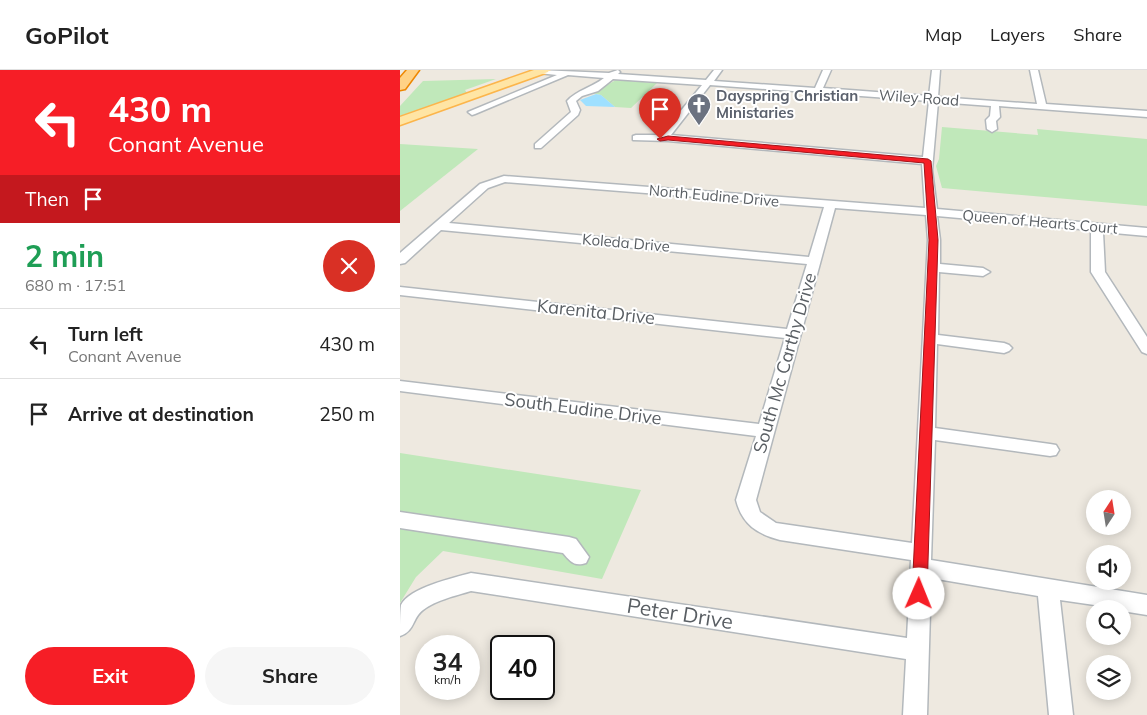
<!DOCTYPE html>
<html lang="en">
<head>
<meta charset="utf-8">
<style>
  :root { --surface:#fff; --page:#f6f6f6; --text:#222; --muted:#767676; --line:#e0e0e0; --accent:#f61e26 }
  body { margin:0; font-family:Mulish,sans-serif; background:var(--page); color:var(--text); height:100vh; display:flex; flex-direction:column; font-size:19px; white-space:nowrap }
  * { box-sizing:border-box; margin:0 }
  p { font-size:16px; color:var(--muted) }
  .icon { flex:none; width:28px; height:28px; fill:none; stroke:currentColor; stroke-width:2; stroke-linecap:round; stroke-linejoin:round }
  .map { position:relative; flex:1; overflow:hidden }
  .details { display:flex; flex-direction:column; background:var(--surface); width:400px }
  .details>* { flex:none }
  .hud { background:#f61e26; color:#fff; overflow:hidden }
  .needle { width:32px; rotate:12deg }
  .buttons { position:absolute; left:686px; top:420px; display:grid; gap:10px }
  .buttons a { display:grid; place-items:center; width:45px; height:45px; border-radius:50%; background:var(--surface); box-shadow:0 2px 12px #0003; font-size:25px }
  .speed { position:absolute; left:15px; top:565px; display:flex; gap:10px; font-size:25px; font-weight:700; text-align:center }
  .speed>* { display:grid; place-content:center; width:65px; height:65px; border-radius:50%; background:var(--surface); box-shadow:0 2px 12px #0003; line-height:1 }
  .speed small { font-size:12px; font-weight:400 }
  .speed .limit { border:2px solid #111; border-radius:8px; background:#fff; color:#111 }
  .pin { position:absolute; display:grid; place-items:center; width:42px; height:42px; color:#fff; margin:-51px -21px; border-radius:50% 50% 50% 0; rotate:-45deg; box-shadow:0 0 5px #0007 }
  .pin .icon { rotate:45deg }
  .me { position:absolute; width:55px; margin:-28px; rotate:1deg; stroke-linejoin:round; filter:drop-shadow(0 0 4px #0008) }
  .turn { display:flex; align-items:center; gap:18px; height:105px; padding:0 25px; font-size:22px }
  .turn .icon { width:65px; height:65px; stroke-width:2.5 }
  .turn b { display:block; font-size:35px; line-height:42px }
  .then { display:flex; align-items:center; height:48px; padding:0 25px; background:#0003; gap:10px; font-size:19px }
  .round { display:grid; place-items:center; flex:none; width:52px; height:52px; border-radius:26px; background:var(--page) }
  .head { display:flex; align-items:center; justify-content:space-between; height:85px; padding:0 25px }
  h1 { font-size:30px; font-weight:700; line-height:38px; color:#1e9e55 }
  .action { display:flex; gap:10px; margin-top:auto; padding:10px 25px }
  .action a { flex:1; height:58px; border-radius:30px; background:var(--accent); color:#fff; font-size:20px; font-weight:700; line-height:58px; text-align:center }
  .action a+a { background:var(--page); color:var(--text) }
  ul { padding:0; list-style:none }
  li { display:flex; align-items:center; gap:15px; height:70px; padding:0 25px; border-top:1px solid var(--line) }
  li div { flex:1 }
  li b { display:block; font-size:19px }
  li em { font-style:normal }
  header { display:flex; align-items:center; gap:30px; box-sizing:border-box; height:70px; padding:0 25px; background:var(--surface); border-bottom:1px solid var(--line) }
  header strong { font-size:24px }
  nav { display:flex; gap:28px; margin-inline-start:auto; font-size:18px }
  main { display:flex; flex:1; min-height:0 }
  .map>svg:first-child { display:block }
  .green { fill:#c0e8ba }
  .water { fill:#9fe0ff }
  .lines { fill:none; stroke-linecap:round; stroke-linejoin:round }
  .minor-casing { stroke:#b3b8bc; stroke-width:3 }
  .major-casing { stroke:#fcb54b; stroke-width:3 }
  .highway-casing { stroke:#ee8700; stroke-width:3 }
  .minor { fill:#fff; fill-rule:evenodd }
  .major { fill:#ffe5a4; fill-rule:evenodd }
  .highway { fill:#ffd286; fill-rule:evenodd }
  .route { fill:#f61e26; stroke:#a01419 }
  .labels { text-anchor:middle; stroke-width:4; stroke-linejoin:round; paint-order:stroke }
  .far-worship-label { font-size:15px; font-weight:bold; fill:#5b616d; stroke:#fff; text-anchor:start }
  .far-street-label { font-size:15px; fill:#595e63; stroke:#fff }
  .street-label { font-size:18px; fill:#595e63; stroke:#fff }
  .near-street-label { font-size:21px; fill:#595e63; stroke:#fff }
</style>
</head>
<body>
<header>
<strong>GoPilot</strong>
<nav><a>Map</a><a>Layers</a><a>Share</a></nav>
</header>
<main>
<section class="details">
<div class="hud">
<div class="turn"><svg class="icon" aria-label="left" viewBox="0 0 24 24"><path d="M17 20v-9H6M10 6l-5 5 5 5"/></svg><div><b>430 m</b>Conant Avenue</div></div>
<div class="then">Then<svg class="icon" aria-label="arrive" viewBox="0 0 24 24"><path d="M6 21V4h12l-3 4 3 4H6"/></svg></div>
</div>
<div class="head"><div><h1>2 min</h1><p>680 m · 17:51</p></div><a class="round" style="background:#d93025;color:#fff"><svg class="icon" aria-label="close" viewBox="0 0 24 24"><path d="M6 6l12 12M18 6L6 18"/></svg></a></div>
<ul>
<li><svg class="icon" aria-label="left" viewBox="0 0 24 24"><path d="M17 20v-9H6M10 6l-5 5 5 5"/></svg><div><b>Turn left</b><p>Conant Avenue</p></div><em>430 m</em></li>
<li><svg class="icon" aria-label="arrive" viewBox="0 0 24 24"><path d="M6 21V4h12l-3 4 3 4H6"/></svg><div><b>Arrive at destination</b></div><em>250 m</em></li>
</ul>
<div class="action"><a>Exit</a><a>Share</a></div>
</section>
<div class="map">
<svg width="747" height="645" viewBox="0 0 747 645">
  <rect width="100%" height="100%" fill="#eee9e0"/>
  <g class="green">
    <path d="M96 9 65 20 67 23 0 46V36L23 11Z"/>
    <path d="M216 10 257 13 231 38 215 37 201 25 192 23Z"/>
    <path d="M542 57 638 65 637 59 747 69V136L542 118 536 96 539 89Z"/>
    <path d="M0 74 78 79 0 141Z"/>
    <path d="M0 383 241 420 202 509 43 481 16 507 0 533Z"/>
  </g>
  <path class="water" d="M196 24 201 25 215 37 186 36 180 30Z"/>
  <g class="lines">
    <g class="minor-casing">
      <g id="minor">
        <path d="M138 0 209 3 218 0 220 2 218 4 306 10 314 0H322L314 11 415 18 423 0H431L423 18 529 26 532 0H540L538 27 637 34 630 0H638L646 34 747 41V47L599 36 600 47 596 51 597 59 592 62 587 59 586 50 590 46 591 36 538 32 532 100 537 139 747 158V166L703 162 705 202 747 267V284L742 282 691 202V160L537 146 540 170V194L583 198 590 202 583 206 539 202 538 265 604 273 609 275 612 278 609 281 604 283 537 274 535 358 650 374 656 375 659 380 656 385 650 386 535 370 531 490 747 525V545L722 541V539L660 530 673 645H649L638 526 531 508 527 645H503L506 589 71 521C55 526 36 530 23 540 12 548 15 561 0 566 0 557 0 543 1 535 9 518 53 508 71 503L507 568 511 490 380 470C357 464 342 454 336 430L356 366 0 321V311L359 354 385 268 0 225V217L387 259 407 194 41 160 5 193 0 194V183L80 114 104 106 525 138 522 94 268 71 233 70V66L236 65H261L302 15 213 9 198 21 182 26 176 31 180 40 178 45 141 78H135V74L171 42 167 31C177 20 191 18 204 8L168 5 75 44 72 45 68 42 157 5 138 3ZM310 15 529 31 523 87 271 65ZM105 112 424 137 409 187 49 153 88 118ZM435 138 526 145 528 170 512 473 376 453 360 442 356 430Z"/>
        <path d="M0 442 169 467 176 469 189 487 186 493C174 497 170 491 163 483L0 458Z"/>
      </g>
    </g>
    <g class="major-casing">
      <path id="major" d="M134 0H149L148 2 0 55V47Z"/>
    </g>
    <g class="highway-casing">
      <path id="highway" d="M7 0H19L5 19 0 20V8Z"/>
    </g>
    <use href="#minor" class="minor"/>
    <use href="#major" class="major"/>
    <use href="#highway" class="highway"/>
  </g>
  <path class="route" d="M268 66 528 89 531 91 538 170 527 524 525 529 519 531 514 529 512 524 529 170 524 93 268 70 260 71 257 69Z"/>
  <defs>
    <g id="church-pin" transform="scale(1.25)"><path d="M0 17L-7.5 6A9.5 9.5 0 1 1 7.5 6Z" fill="#6b7280" stroke="#fff"/><path d="M-1.2-6h2.4v3.5h3.3v2.4h-3.3V6h-2.4V-.1h-3.3v-2.4h3.3Z" fill="#fff"/></g>
  </defs>
  <g fill-rule="evenodd">
    <use href="#church-pin" x="299" y="35"/>
  </g>
  <g class="labels">
    <g class="far-worship-label">
      <text x="316" y="31">Dayspring Christian<tspan x="316" dy="17">Ministaries</tspan></text>
    </g>
    <g class="far-street-label">
      <text transform="translate(519 28) rotate(4)" y="5">Wiley Road</text>
      <text transform="translate(314 126) rotate(5)" y="5">North Eudine Drive</text>
      <text transform="translate(640 152) rotate(5)" y="5">Queen of Hearts Court</text>
      <text transform="translate(226 173) rotate(5)" y="5">Koleda Drive</text>
    </g>
    <g class="street-label">
      <text transform="translate(196 242) rotate(6)" y="6">Karenita Drive</text>
      <text transform="translate(385 293) rotate(-74)" y="6">South Mc Carthy Drive</text>
      <text transform="translate(183 339) rotate(7)" y="6">South Eudine Drive</text>
    </g>
    <g class="near-street-label">
      <text transform="translate(280 544) rotate(9)" y="7">Peter Drive</text>
    </g>
  </g>
</svg>
<div class="buttons">
<a><svg class="needle" viewBox="-14 -14 28 28"><path d="M0-13l5 13h-10z" fill="#e53935"/><path d="M0 13l5-13h-10z" fill="#767676"/></svg></a>
<a><svg class="icon" aria-label="sound" viewBox="0 0 24 24"><path d="M4 9h4l5-4v14l-5-4H4zM17 9q2 3 0 6"/></svg></a>
<a><svg class="icon" aria-label="search" viewBox="0 0 24 24"><circle cx="10" cy="10" r="6"/><path d="M15 15l6 6"/></svg></a>
<a><svg class="icon" aria-label="layers" viewBox="0 0 24 24"><path d="M12 4l9 5-9 5-9-5zM3 14l9 5 9-5"/></svg></a>
</div>
<div class="speed"><div>34<small>km/h</small></div><div class="limit">40</div></div>
<div class="pin" style="left:260px;top:69px;background:#d93025"><svg class="icon" aria-label="arrive" viewBox="0 0 24 24"><path d="M6 21V4h12l-3 4 3 4H6"/></svg></div>
<svg class="me" style="left:519px;top:524px" viewBox="-20 -20 40 40"><circle r="19" fill="#fff"/><path d="M0-13L10 11 0 6-10 11z" fill="#f61e26"/></svg>
</div>
</main>
</body>
</html>
